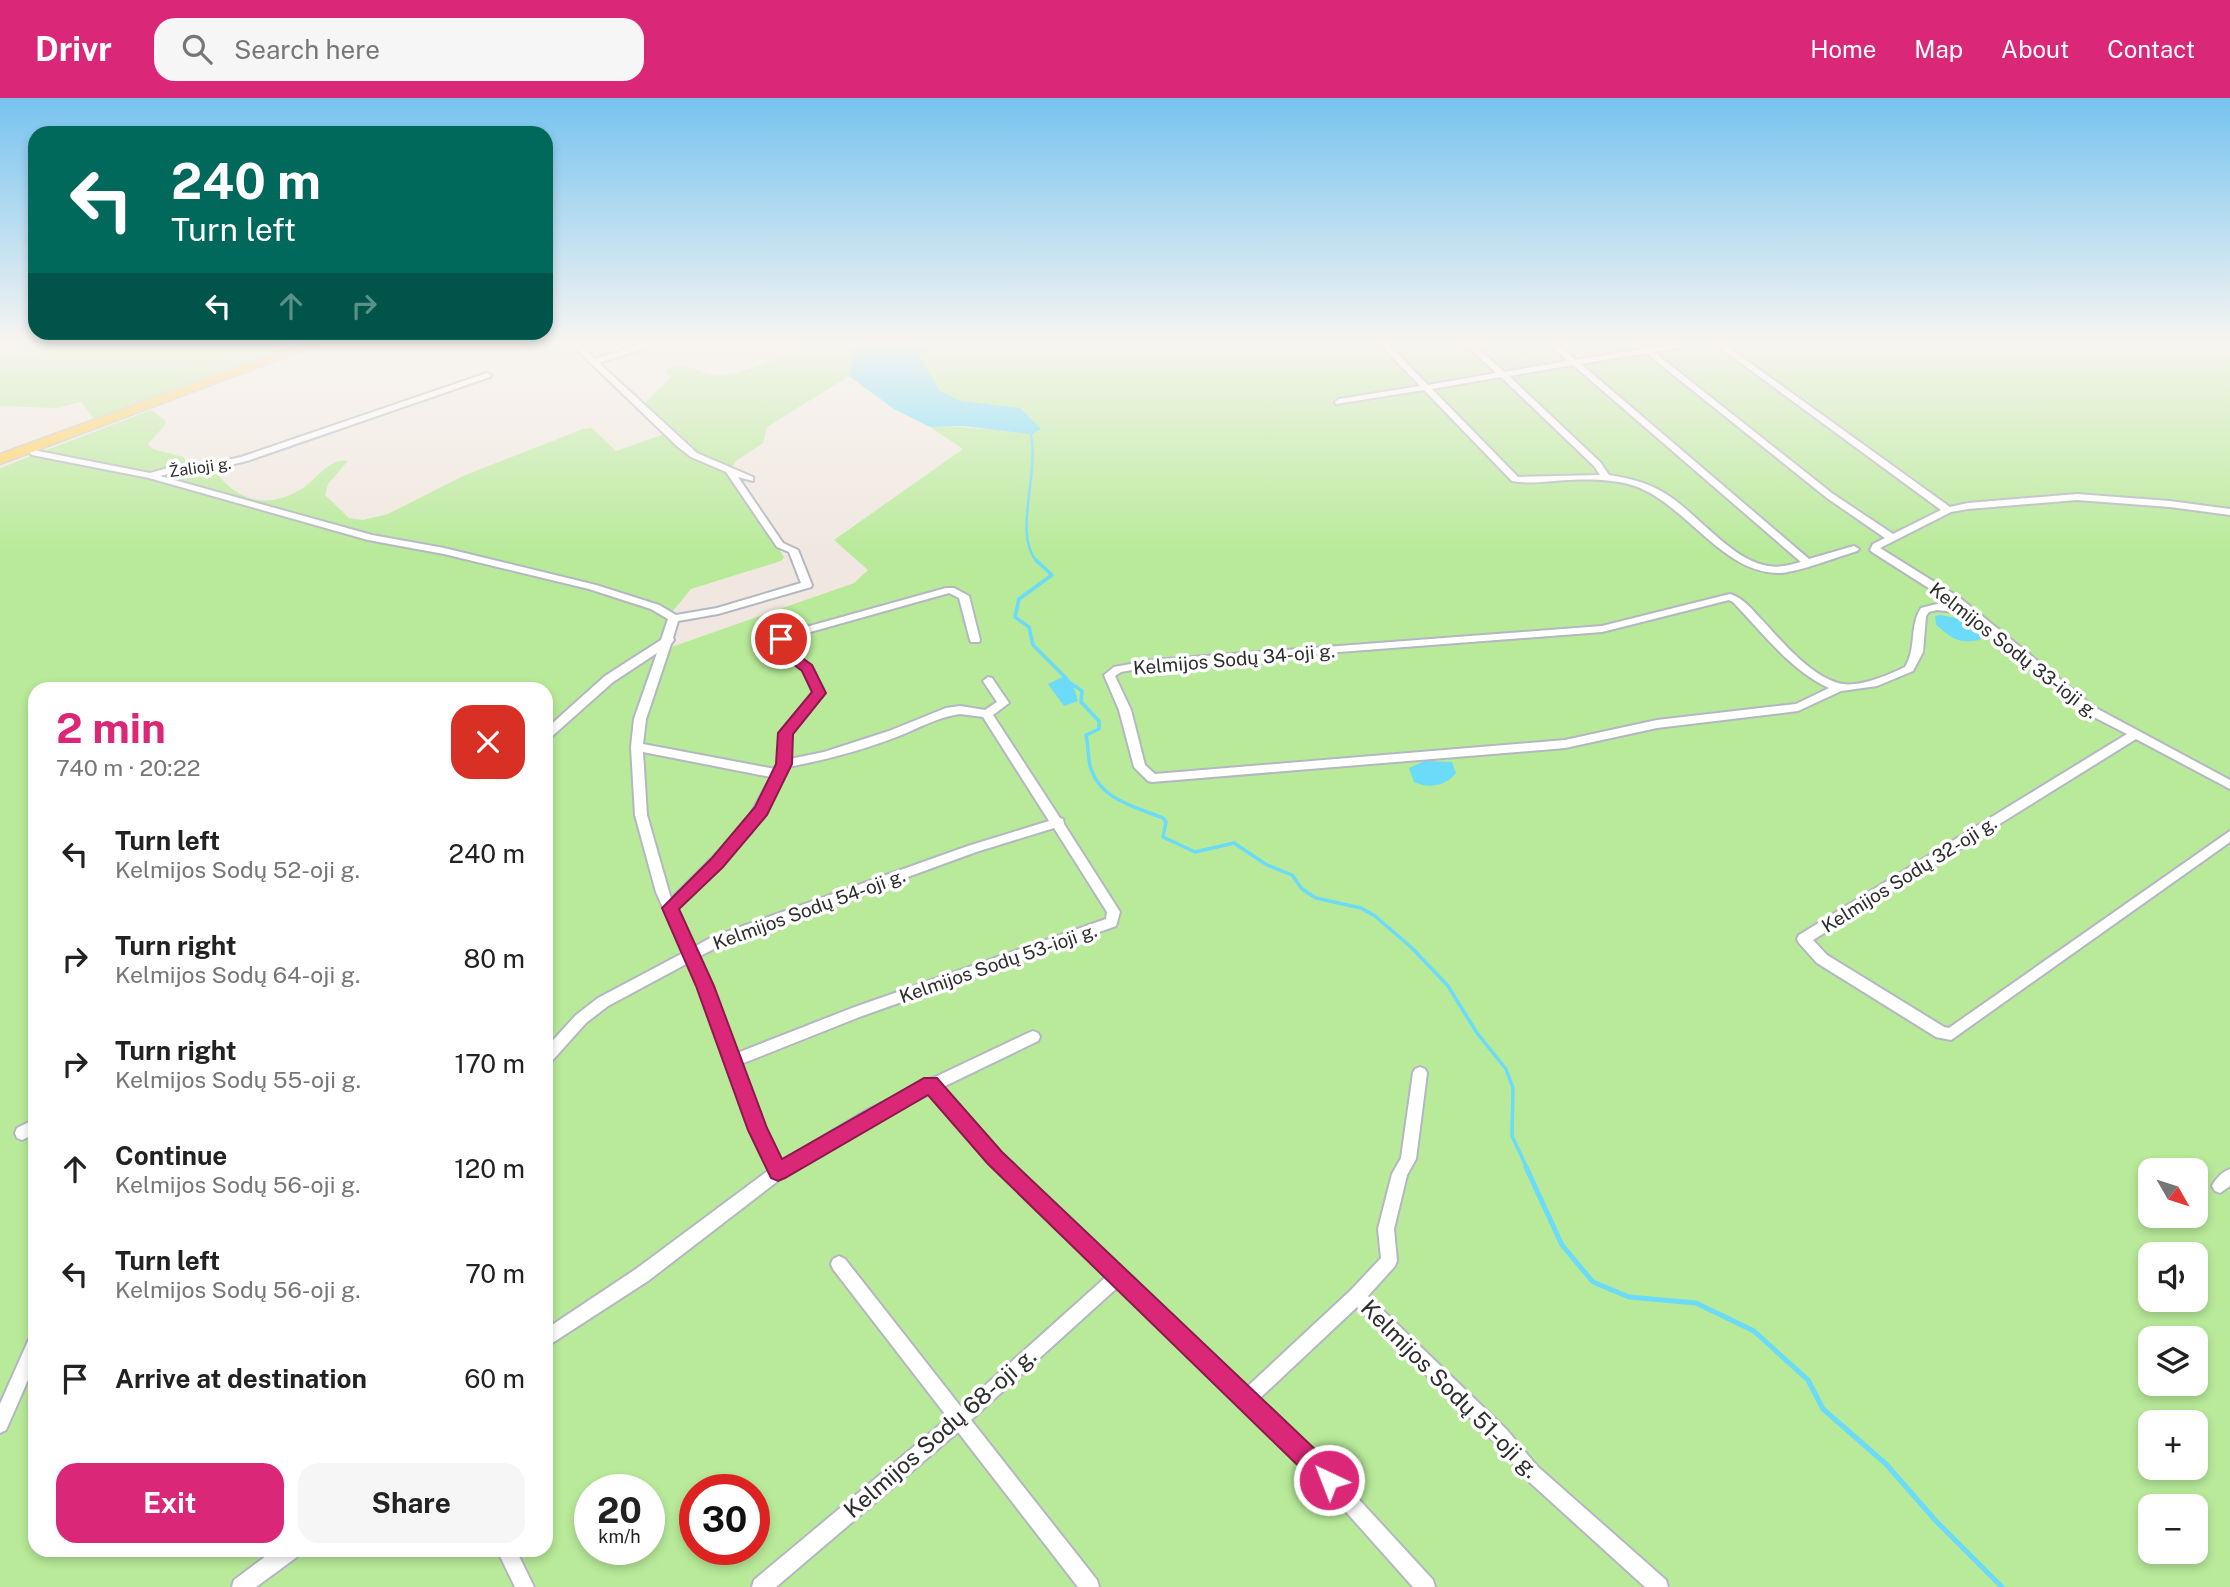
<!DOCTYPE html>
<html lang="en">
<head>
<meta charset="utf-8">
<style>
  :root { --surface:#fff; --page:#f6f6f6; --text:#222; --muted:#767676; --accent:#db2777 }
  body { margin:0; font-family:"Public Sans",sans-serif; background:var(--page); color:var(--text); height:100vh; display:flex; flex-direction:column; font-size:26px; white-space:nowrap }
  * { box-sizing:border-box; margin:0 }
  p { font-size:23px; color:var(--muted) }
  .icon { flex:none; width:38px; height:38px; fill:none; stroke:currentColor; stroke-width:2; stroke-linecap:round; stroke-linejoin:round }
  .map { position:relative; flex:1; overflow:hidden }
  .details { position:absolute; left:28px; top:584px; width:525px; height:875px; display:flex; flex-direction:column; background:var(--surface); border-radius:21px; box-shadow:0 4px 10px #0003 }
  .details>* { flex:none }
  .top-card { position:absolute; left:28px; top:28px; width:525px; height:214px; border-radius:21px; box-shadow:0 4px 10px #0003; background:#00695c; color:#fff; overflow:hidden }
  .needle { width:46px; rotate:129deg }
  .buttons { position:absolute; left:2138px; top:1060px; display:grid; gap:14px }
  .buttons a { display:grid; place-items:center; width:70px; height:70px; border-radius:14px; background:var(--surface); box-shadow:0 4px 10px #0003; font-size:35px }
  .speed { position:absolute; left:574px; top:1376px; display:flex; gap:14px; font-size:35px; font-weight:700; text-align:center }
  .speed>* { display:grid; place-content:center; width:91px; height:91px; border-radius:50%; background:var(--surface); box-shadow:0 4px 10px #0003; line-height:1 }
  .speed small { font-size:18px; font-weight:400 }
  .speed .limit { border:10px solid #d22; background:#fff; color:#111 }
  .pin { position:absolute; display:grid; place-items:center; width:60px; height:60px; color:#fff; margin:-30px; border:4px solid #fff; border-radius:50%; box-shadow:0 2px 7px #0007 }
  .me { position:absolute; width:77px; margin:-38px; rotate:317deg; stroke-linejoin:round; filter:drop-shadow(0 0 5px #0008) }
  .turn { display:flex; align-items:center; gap:24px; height:147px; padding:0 28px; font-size:32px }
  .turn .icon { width:91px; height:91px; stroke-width:2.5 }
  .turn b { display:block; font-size:49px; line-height:60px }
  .lanes { display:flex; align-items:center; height:66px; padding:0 28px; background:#0003; justify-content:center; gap:35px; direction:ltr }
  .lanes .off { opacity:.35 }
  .round { display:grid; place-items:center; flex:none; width:74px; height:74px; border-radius:21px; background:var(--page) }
  .headline { display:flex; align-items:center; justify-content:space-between; height:119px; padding:0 28px }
  h1 { font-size:42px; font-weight:700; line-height:52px; color:var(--accent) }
  .action { display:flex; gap:14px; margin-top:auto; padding:14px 28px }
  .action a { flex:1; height:80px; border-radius:21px; background:var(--accent); color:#fff; font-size:28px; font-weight:700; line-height:80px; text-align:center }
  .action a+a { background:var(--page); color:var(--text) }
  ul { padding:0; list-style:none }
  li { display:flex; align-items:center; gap:21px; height:105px; padding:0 28px }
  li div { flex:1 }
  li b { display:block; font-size:26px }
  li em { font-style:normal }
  header { display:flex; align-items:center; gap:42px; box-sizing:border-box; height:98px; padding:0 35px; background:var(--accent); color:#fff }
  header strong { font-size:33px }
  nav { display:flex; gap:38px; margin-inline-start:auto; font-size:24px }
  .search { width:490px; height:63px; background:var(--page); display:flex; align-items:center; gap:18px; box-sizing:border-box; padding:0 24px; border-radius:21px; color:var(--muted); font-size:26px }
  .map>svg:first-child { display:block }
  .green { fill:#b8ea99; fill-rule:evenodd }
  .water { fill:#6cdaf9 }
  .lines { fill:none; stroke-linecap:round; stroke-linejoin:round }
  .stream-far2 { stroke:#6cdaf9; stroke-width:2.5 }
  .stream-far1 { stroke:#6cdaf9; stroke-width:3.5 }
  .stream { stroke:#6cdaf9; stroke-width:5 }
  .minor-casing { stroke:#b4b7c2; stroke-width:4 }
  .primary-casing { stroke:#c9c9c9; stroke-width:3 }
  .minor { fill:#fff; fill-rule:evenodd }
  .primary { fill:#fdcf58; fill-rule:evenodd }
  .route { fill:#db2777; stroke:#8e194d; stroke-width:2 }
  .labels { text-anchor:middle; stroke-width:7; stroke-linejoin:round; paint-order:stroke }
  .far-street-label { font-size:16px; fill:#2e2e2e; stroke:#fff }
  .street-label { font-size:19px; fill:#2e2e2e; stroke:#fff }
  .near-street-label { font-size:23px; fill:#2e2e2e; stroke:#fff }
</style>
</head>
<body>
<header>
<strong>Drivr</strong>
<div class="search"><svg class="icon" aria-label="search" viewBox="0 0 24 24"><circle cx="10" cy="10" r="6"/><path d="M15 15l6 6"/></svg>Search here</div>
<nav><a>Home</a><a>Map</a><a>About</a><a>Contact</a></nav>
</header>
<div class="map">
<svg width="2230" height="1489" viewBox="0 0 2230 1489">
  <rect width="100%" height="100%" fill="#f0e8e0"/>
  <g class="green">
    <path d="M28 246H301L96 323 81 304 57 310 0 308V251Z"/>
    <path d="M797 246H855L849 278 767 329 763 345 736 363 730 372 784 459 781 463 691 491 673 513 660 553 854 485 868 472 834 442 963 351 930 329C968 327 1004 336 1040 331 1008 292 971 317 942 294 931 286 925 269 919 258L930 246H2230V1489H0V370L151 312 165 322V327L148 346 153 351 183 359 197 374 217 376C241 405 270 411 303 390 317 381 330 359 348 363L328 386 325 397 349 420 363 422 388 416 463 378 583 331 592 330 616 353 673 333 643 307 670 280 665 273C683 258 703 280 722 277 748 274 778 262 797 246ZM35 592H546V1452H35ZM2151 1073H2196V1118H2151ZM2151 1157H2196V1202H2151ZM2151 1241H2196V1286H2151ZM2151 1325H2196V1370H2151ZM590 1391H649V1451H590ZM695 1391H754V1451H695ZM2151 1409H2196V1454H2151Z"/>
  </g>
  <g class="water">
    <path d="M855 246H930L919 258 940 293 961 303 1020 310 1041 331 1032 336 963 328 930 329 894 311 849 278Z"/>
    <path d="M1941 517 1964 522 1982 536 1980 542C1957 546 1954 541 1936 527L1935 518Z"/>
    <path d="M1065 578 1072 584 1078 603 1064 608 1048 586Z"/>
    <path d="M1425 663 1452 664 1456 675C1446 688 1428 691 1414 684L1409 670Z"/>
  </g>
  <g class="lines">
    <path class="stream-far2" d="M1030 333C1041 373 1012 435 1037 464"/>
    <g class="stream-far1">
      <path d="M1036 462 1052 477 1019 501 1015 519 1029 529 1033 547 1066 580"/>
      <path d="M1072 586 1082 593 1081 604 1099 623V631L1086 637C1089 648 1087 659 1091 671 1101 702 1136 709 1163 720L1166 724 1163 739 1195 754 1234 745 1267 767 1292 777 1302 791 1316 800 1361 810 1375 818 1412 850 1448 888 1477 935 1506 971 1513 990 1512 1038 1527 1070"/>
    </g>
    <path class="stream" d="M1526 1069 1562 1147 1593 1184 1629 1199 1696 1205 1754 1233 1808 1282 1823 1311 1886 1366 1936 1423 2002 1489"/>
    <g class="minor-casing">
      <g id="minor">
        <path d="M571 246H579L595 261 642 246H653L652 248 599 265 697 355 753 379V383L738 379 783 445 798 452 812 487 811 489 718 516 678 523 673 540 674 542 671 546 646 621 643 646 775 671 778 666 780 635 813 595 803 572 774 549 781 536 946 490H954L969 498 980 542 979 544H971L970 542 959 500 949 495 789 540 785 548 811 568 824 595 792 636 790 661 824 654 889 633 946 610 960 608 985 612 997 604 983 583 988 579 992 580 1009 605 993 617 1060 720 1063 721 1064 726 1120 814 1116 828 862 918 741 966 765 1031 781 1064 867 1012 924 985 926 982 933 980 1028 935 1033 933 1038 935 1040 939 1038 943 943 989 1000 1055 1247 1289 1351 1192 1381 1160 1378 1131 1392 1076 1401 1060 1413 975 1415 971 1420 969 1425 971 1427 975 1416 1061 1407 1077 1394 1131 1397 1163 1395 1168 1368 1198 1507 1332 1537 1368 1666 1482 1668 1489H1645L1525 1380 1495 1344 1357 1209 1259 1301 1319 1358 1433 1482 1435 1489H1413L1307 1370 1118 1189 971 1322 1097 1482 1099 1489H1078L958 1334 776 1489H752L754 1482 948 1320 833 1171 831 1166 833 1161 839 1158 845 1161 961 1309 1107 1178 990 1065 930 996 877 1022 783 1079 648 1183 546 1249V1231L636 1171 769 1072 751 1032 698 888 688 865 608 908 586 925 551 964 546 966V950L576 917 598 900 683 855 656 794 635 717 631 649 634 621 657 555 613 584 550 640 546 641V631L605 578 661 542 668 521 651 511 589 491 444 456 368 442 149 380 32 357 25 350 29 347 38 353 150 375 179 367 209 366 241 359 487 275 491 277 490 279 247 363 209 372 179 373 160 378 372 437 444 450 596 487 659 507 676 517 717 510 801 485 789 454 777 449 726 374 691 359 678 349ZM960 616 983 619 1049 723 968 748 712 839 694 849 676 812 752 734 788 669C826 662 863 652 899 638 919 630 938 619 960 616ZM643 654 771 679 744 728 671 801 647 717ZM1054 730 1107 814 1106 821 852 910 737 955 712 888 698 859 722 847 976 754Z"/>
        <path d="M1380 246H1388L1428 287 1496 275 1466 246H1474L1504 274 1568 263 1549 246H1557L1576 262 1642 251 1645 248C1657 251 1675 246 1689 246L1685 248 1654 254 1833 396 1893 436 1941 412 1715 246H1724L1950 409 1968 405 2077 396 2170 403 2230 411V417L2170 409 2077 402 1968 411 1951 414 1880 450 1960 500 2094 609 2230 682V691L2136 641 1813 842 1827 857 1944 929 1949 930 2230 733V744L1951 942 1936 939 1817 865 1799 845 1797 841 1799 837 2127 636 2086 615 1965 515 1937 512 1929 514 1926 518 1923 554 1913 573 1877 588 1841 593 1798 613 1657 630 1565 650 1152 684 1148 683 1134 669 1119 612 1104 577 1114 569 1153 562 1602 528 1730 496C1744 500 1753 513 1763 523 1782 544 1810 577 1838 585 1856 591 1889 577 1905 569 1917 550 1909 528 1921 510L1937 506 1957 508 1872 454 1870 452 1873 446 1885 440 1827 400 1646 255 1581 266 1809 461 1854 448 1859 451 1857 453C1837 459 1799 474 1780 475 1724 477 1686 406 1635 388 1610 380 1581 381 1555 383 1540 384 1526 386 1512 383L1424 292 1336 306 1335 304 1339 301 1420 288ZM1573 267 1801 464C1790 467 1780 470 1768 468 1731 462 1698 416 1666 396 1649 385 1629 380 1609 377L1600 364 1509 278ZM1501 279 1594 368 1600 377 1518 379 1432 291ZM1729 502 1733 504C1763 535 1790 572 1829 590L1796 606 1657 622 1565 642 1155 676 1145 667 1131 612 1115 578 1121 574 1153 568 1602 534Z"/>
        <path d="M35 1021V1036L22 1042 17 1040 15 1035 17 1030Z"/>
        <path d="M2230 1071V1088L2220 1095 2215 1093 2212 1088C2216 1080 2222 1074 2230 1071Z"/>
        <path d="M35 1239V1266L6 1332 0 1335V1306L29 1241Z"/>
        <path d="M274 1452H299L297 1459 256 1489H232L234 1482Z"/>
        <path d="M497 1452H516L534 1489H515Z"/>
      </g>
    </g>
    <g class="primary-casing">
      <path id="primary" d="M301 246H320L0 366V356Z"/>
    </g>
    <use href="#minor" class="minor"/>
    <use href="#primary" class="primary"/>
  </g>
  <linearGradient id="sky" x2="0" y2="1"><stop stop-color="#76c3ef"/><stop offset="0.54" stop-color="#f8f5f1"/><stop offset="1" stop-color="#f8f5f1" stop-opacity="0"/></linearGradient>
  <rect width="2230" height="454" fill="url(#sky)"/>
  <path class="route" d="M781 537 787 541 788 550 812 567 826 595 793 636 792 666 767 717 723 769 679 811 714 888 767 1030 782 1061 924 980H937L1002 1054 1338 1373 1341 1382 1338 1390 1329 1393 1321 1390 988 1066 928 997 785 1080 778 1083 771 1080 748 1032 696 888 662 810 712 760 755 709 776 666 778 635 812 594 802 573 775 552 774 541Z"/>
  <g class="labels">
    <g class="far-street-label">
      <text transform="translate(200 369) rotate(-8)" y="6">Žalioji g.</text>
    </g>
    <g class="street-label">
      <text transform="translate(2014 552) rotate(38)" y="7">Kelmijos Sodų 33-ioji g.</text>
      <text transform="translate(1234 561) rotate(-5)" y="7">Kelmijos Sodų 34-oji g.</text>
      <text transform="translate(1909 776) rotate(-32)" y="7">Kelmijos Sodų 32-oji g.</text>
      <text transform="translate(809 811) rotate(-20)" y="7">Kelmijos Sodų 54-oji g.</text>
      <text transform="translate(998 865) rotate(-19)" y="7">Kelmijos Sodų 53-ioji g.</text>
    </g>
    <g class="near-street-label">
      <text transform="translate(1450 1291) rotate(45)" y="8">Kelmijos Sodų 51-oji g.</text>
      <text transform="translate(940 1335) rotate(-41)" y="8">Kelmijos Sodų 68-oji g.</text>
    </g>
  </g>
</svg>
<div class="buttons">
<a><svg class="needle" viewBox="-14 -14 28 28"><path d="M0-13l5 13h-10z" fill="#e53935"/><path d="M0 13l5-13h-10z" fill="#767676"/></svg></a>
<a><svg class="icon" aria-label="sound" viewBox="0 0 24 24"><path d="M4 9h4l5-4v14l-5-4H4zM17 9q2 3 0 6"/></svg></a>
<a><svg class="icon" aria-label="layers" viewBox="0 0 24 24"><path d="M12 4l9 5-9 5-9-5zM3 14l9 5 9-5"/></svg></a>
<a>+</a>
<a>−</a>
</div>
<div class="speed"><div>20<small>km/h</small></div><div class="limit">30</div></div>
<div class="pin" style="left:781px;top:541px;background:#d93025"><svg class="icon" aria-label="arrive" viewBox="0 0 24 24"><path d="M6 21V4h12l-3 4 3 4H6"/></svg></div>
<svg class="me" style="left:1329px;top:1382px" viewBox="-20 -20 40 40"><circle r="17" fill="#db2777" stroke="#fff" stroke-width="3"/><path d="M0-11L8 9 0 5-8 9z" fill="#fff"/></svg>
<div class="top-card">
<div class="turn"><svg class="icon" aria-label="left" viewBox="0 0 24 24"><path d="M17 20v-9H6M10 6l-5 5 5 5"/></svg><div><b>240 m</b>Turn left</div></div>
<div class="lanes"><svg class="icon" aria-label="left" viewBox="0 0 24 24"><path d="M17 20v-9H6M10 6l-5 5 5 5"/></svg><svg class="icon off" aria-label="ahead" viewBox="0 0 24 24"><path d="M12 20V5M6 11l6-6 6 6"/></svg><svg class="icon off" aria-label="right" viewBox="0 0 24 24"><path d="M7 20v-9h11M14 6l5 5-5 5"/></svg></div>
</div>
<section class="details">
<div class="headline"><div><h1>2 min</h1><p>740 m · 20:22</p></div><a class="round" style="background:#d93025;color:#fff"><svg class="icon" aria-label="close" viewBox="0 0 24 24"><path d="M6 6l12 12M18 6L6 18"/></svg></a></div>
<ul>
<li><svg class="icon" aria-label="left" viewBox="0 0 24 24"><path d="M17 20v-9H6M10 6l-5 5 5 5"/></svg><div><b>Turn left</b><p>Kelmijos Sodų 52-oji g.</p></div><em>240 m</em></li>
<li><svg class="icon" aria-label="right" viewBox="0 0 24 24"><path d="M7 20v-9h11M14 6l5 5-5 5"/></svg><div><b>Turn right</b><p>Kelmijos Sodų 64-oji g.</p></div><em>80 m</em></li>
<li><svg class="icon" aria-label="right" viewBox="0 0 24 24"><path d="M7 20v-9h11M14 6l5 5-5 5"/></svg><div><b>Turn right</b><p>Kelmijos Sodų 55-oji g.</p></div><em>170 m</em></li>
<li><svg class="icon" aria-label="ahead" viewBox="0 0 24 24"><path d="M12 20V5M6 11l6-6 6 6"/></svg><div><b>Continue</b><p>Kelmijos Sodų 56-oji g.</p></div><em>120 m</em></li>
<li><svg class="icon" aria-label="left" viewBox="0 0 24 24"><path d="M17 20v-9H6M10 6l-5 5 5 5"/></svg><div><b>Turn left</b><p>Kelmijos Sodų 56-oji g.</p></div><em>70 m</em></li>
<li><svg class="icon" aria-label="arrive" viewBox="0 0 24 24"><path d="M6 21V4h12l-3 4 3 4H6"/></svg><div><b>Arrive at destination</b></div><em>60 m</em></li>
</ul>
<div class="action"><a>Exit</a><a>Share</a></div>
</section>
</div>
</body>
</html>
